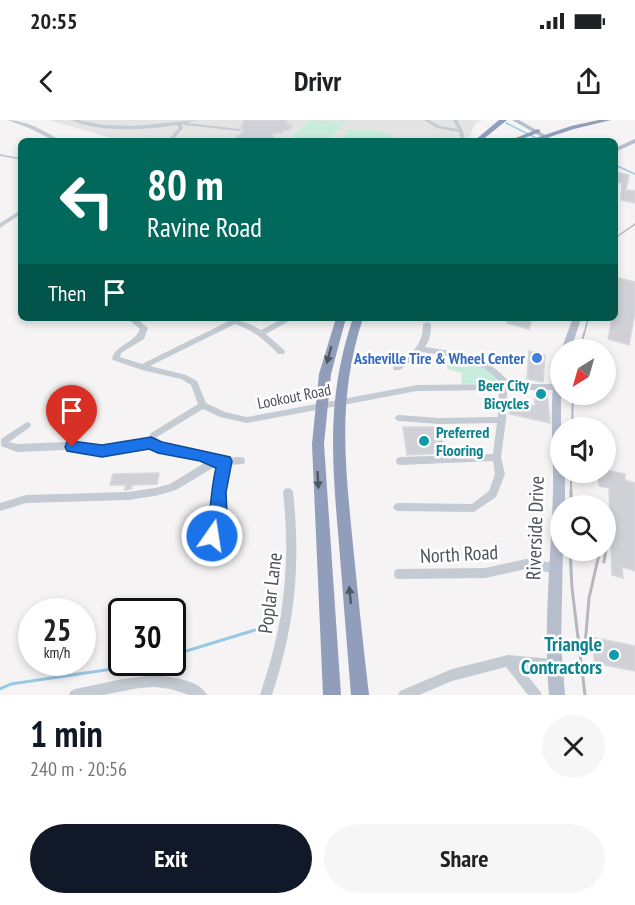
<!DOCTYPE html>
<html lang="en">
<head>
<meta charset="utf-8">
<style>
  :root { --surface:#fff; --page:#f6f6f6; --text:#202124; --muted:#757577; --accent:#111827 }
  body { margin:0; font-family:"PT Sans Narrow",sans-serif; background:var(--page); color:var(--text); height:100vh; display:flex; flex-direction:column; font-size:22px; white-space:nowrap }
  * { box-sizing:border-box; margin:0 }
  p { font-size:20px; color:var(--muted) }
  .icon { flex:none; width:33px; height:33px; fill:none; stroke:currentColor; stroke-width:2; stroke-linecap:round; stroke-linejoin:round }
  .map { position:relative; height:575px; overflow:hidden }
  .side { display:flex; flex-direction:column; background:var(--surface); flex:1 }
  .side>* { flex:none }
  .top-card { position:absolute; left:18px; top:18px; width:600px; height:183px; border-radius:9px; box-shadow:0 3px 9px #0003; background:#00695c; color:#fff; overflow:hidden }
  .needle { width:39px; rotate:217deg }
  .tools { position:absolute; left:550px; top:219px; display:grid; gap:12px }
  .tools a { display:grid; place-items:center; width:66px; height:66px; border-radius:50%; background:var(--surface); box-shadow:0 3px 9px #0003; font-size:30px }
  .speed { position:absolute; left:18px; top:478px; display:flex; gap:12px; font-size:30px; font-weight:700; text-align:center }
  .speed>* { display:grid; place-content:center; width:78px; height:78px; border-radius:50%; background:var(--surface); box-shadow:0 3px 9px #0003; line-height:1 }
  .speed small { font-size:15px; font-weight:400 }
  .speed .limit { border:3px solid #111; border-radius:9px; background:#fff; color:#111 }
  .pin { position:absolute; display:grid; place-items:center; width:51px; height:51px; color:#fff; margin:-62px -26px; border-radius:50% 50% 50% 0; rotate:-45deg; box-shadow:0 0 6px #0007 }
  .pin .icon { rotate:45deg }
  .me { position:absolute; width:66px; margin:-33px; rotate:13deg; stroke-linejoin:round; filter:drop-shadow(0 0 4px #0008) }
  .turn { display:flex; align-items:center; gap:21px; height:126px; padding:0 30px; font-size:27px }
  .turn .icon { width:78px; height:78px; stroke-width:2.5 }
  .turn b { display:block; font-size:42px; line-height:51px }
  .then { display:flex; align-items:center; height:57px; padding:0 30px; background:#0003; gap:12px; font-size:22px }
  .round { display:grid; place-items:center; flex:none; width:63px; height:63px; border-radius:32px; background:var(--page) }
  .head { display:flex; align-items:center; justify-content:space-between; height:102px; padding:0 30px }
  h1 { font-size:36px; font-weight:700; line-height:45px; color:var(--accent) }
  .action { display:flex; gap:12px; margin-top:auto; padding:12px 30px }
  .action a { flex:1; height:69px; border-radius:36px; background:var(--accent); color:#fff; font-size:24px; font-weight:700; line-height:69px; text-align:center }
  .action a+a { background:var(--page); color:var(--text) }
  .status { display:flex; justify-content:space-between; align-items:center; height:42px; padding:0 30px; background:var(--surface); direction:ltr }
  .status svg { height:16px; fill:currentColor }
  header { display:flex; justify-content:space-between; align-items:center; height:78px; padding:0 30px; background:var(--surface); font-size:27px; font-weight:700 }
  .map>svg:first-child { display:block }
  .education { fill:#e5e4e4 }
  .green { fill:#c7ecdc }
  .lines { fill:none; stroke-linecap:round; stroke-linejoin:round }
  .stream-far1 { stroke:#99c8e4; stroke-width:1.5 }
  .stream { stroke:#99c8e4; stroke-width:3 }
  .building { fill:#d0d1d6; stroke:#d7d8dd; stroke-width:1.5 }
  .minor { fill:#c5cbd2; fill-rule:evenodd }
  .major { fill:#b6bece; fill-rule:evenodd }
  .highway { fill:#909ebb; fill-rule:evenodd }
  .rail-far2 { stroke:#b6b7bc; stroke-width:1.5 }
  .rail-far1 { stroke:#b6b7bc; stroke-width:2 }
  .rail { stroke:#b6b7bc; stroke-width:3 }
  .oneway { fill:#4f5763 }
  .route { fill:#1a73e8; stroke:#114b97; stroke-width:1.5 }
  .shop-dot { fill:#3f7fe0; stroke:#fff; stroke-width:2 }
  .culture-dot { fill:#0f9aa8; stroke:#fff; stroke-width:2 }
  .labels { text-anchor:middle; stroke-width:5; stroke-linejoin:round; paint-order:stroke }
  .shop-label { font-size:16px; font-weight:bold; fill:#366cbe; stroke:#fff; text-anchor:end }
  .culture-label { font-size:16px; font-weight:bold; fill:#0d838f; stroke:#fff; text-anchor:end }
  .street-label { font-size:16px; fill:#4c535e; stroke:#fff }
  .near-street-label { font-size:20px; fill:#4c535e; stroke:#fff }
  .near-culture-label { font-size:20px; font-weight:bold; fill:#0d838f; stroke:#fff; text-anchor:end }
</style>
</head>
<body>
<div class="status"><b>20:55</b><svg viewBox="0 0 49 12"><path d="M0 12V9h3v3zM5 12V6h3v6zM10 12V3h3v9zM15 12V0h3v12zM26 1h20v11H26zM47 4h2v5h-2z"/></svg></div>
<header><svg class="icon" aria-label="back" viewBox="0 0 24 24"><path d="M15 5l-7 7 7 7"/></svg>Drivr<svg class="icon" aria-label="share" viewBox="0 0 24 24"><path d="M12 15V3M7 8l5-5 5 5M5 13v7h14v-7"/></svg></header>
<div class="map">
<svg width="635" height="575" viewBox="0 0 635 575">
  <rect width="100%" height="100%" fill="#f5f3f3"/>
  <path class="education" d="M49 0H482L475 4 468 21H122Z"/>
  <g class="green">
    <path d="M311 0 340 2 336 5 337 6 342 0 346 1 327 21 291 17Z"/>
    <path d="M348 10C366 9 385 9 399 21H340Z"/>
    <path d="M449 238 489 249 499 260V263L461 264 462 253 447 249Z"/>
  </g>
  <g class="lines">
    <g class="stream-far1">
      <path d="M506 3 542 21"/>
      <path d="M615 45 635 54"/>
    </g>
    <g class="stream">
      <path d="M183 532 255 510"/>
      <path d="M172 536 179 533"/>
      <path d="M0 569 11 564 153 543"/>
    </g>
  </g>
  <g class="building">
    <path d="M245 0H287L286 4H292L290 10H284L282 13H272L275 21H231L244 11 241 7Z"/>
    <path d="M615 52 629 55 626 70 635 71V83L621 80 622 63 615 62Z"/>
    <path d="M615 157 635 162V192L629 225 608 219 612 198H615L617 174H615Z"/>
    <path d="M509 198H532L529 209 507 203Z"/>
    <path d="M529 231 545 235 543 262 527 259Z"/>
    <path d="M535 272H547L550 303 509 294 510 283 535 286Z"/>
    <path d="M403 307H440L445 333 407 335Z"/>
    <path d="M606 350 625 354V360L635 363V451L622 447 623 458 612 455 609 368 599 366 598 352H606Z"/>
    <path d="M159 353 157 364 132 365 131 369 125 370 126 365H110L113 354Z"/>
    <path d="M591 517 635 526V551L595 543Z"/>
  </g>
  <g class="lines">
    <g class="minor">
      <path d="M7 0C25 0 46 11 61 21H55L29 8Z"/>
      <path d="M71 0H78L103 5 134 6 196 0 186 3 240 9 242 10 240 11 185 5 183 4H182L183 8 172 21H167L179 8 177 5C145 10 101 13 71 0Z"/>
      <path d="M424 0H429L440 6 458 9 453 0H457L463 11 465 21H461L459 12 437 8Z"/>
      <path d="M0 34 21 38V40L0 36Z"/>
      <path d="M21 90V94L0 108V103Z"/>
      <path d="M127 198H136L148 208 144 219 121 233 120 237 142 244 231 200C242 200 252 205 261 210L284 198H294L266 214 284 230 285 232 284 234H278C266 221 253 210 235 204L150 246 186 255 197 261 206 283 225 292 247 297 417 265 502 264C480 238 453 237 422 232L400 250H394L393 248 394 246C411 233 423 227 423 204L427 202 431 204C431 213 430 220 425 227 461 233 486 234 511 264H557L561 267 557 270H507L506 300 501 337 505 354 496 377 474 392 398 391 395 390 393 387 395 384 398 383 472 384 489 371 495 354 493 341 400 345 397 344 396 341 397 338 400 337 493 334 497 303 439 304 399 301 396 300 395 298 396 296 399 295 439 298 498 297 499 270 417 271 247 303 220 297 203 289 157 317 156 321 164 325 199 332 215 338 241 337 244 338 245 341 244 344 228 345 223 372 224 395 216 419 212 421 208 419 207 416 214 395 213 372 219 346H216L176 370 155 376 128 380 26 383 0 391V383L26 375 128 372 155 368 170 364 206 342 163 332 150 326 129 332 102 335 66 330 17 332 1 326V319L27 302 30 303 31 305 30 307 9 322 17 324 66 322 102 327 129 324 148 319 151 313 198 284 191 265 181 259 142 250 113 240 112 238C117 224 135 223 140 209Z"/>
      <path d="M288 368 291 369 293 372C301 446 295 505 272 575H260C284 505 291 446 283 372L285 369Z"/>
      <path d="M526 439 555 443 559 444 560 448 559 452 555 453 526 449 485 458 399 459 395 458 394 454 395 450 399 449 485 448Z"/>
      <path d="M508 535 553 539 557 541 559 545 557 549 553 551 521 548 540 571 542 575H528L506 547 452 561 419 575H398L400 571 452 549Z"/>
      <path d="M155 555C171 557 200 560 207 575H189L171 569 155 567 139 568 103 575H69L71 571 75 569 123 559Z"/>
    </g>
    <g class="major">
      <path d="M512 0H519L556 21H549Z"/>
      <path d="M635 19V23L615 32V28Z"/>
      <path d="M573 198H581L571 230H561Z"/>
      <path d="M561 240V352H565V386H561V430H563L561 523 565 575H549C543 507 551 440 553 372 554 329 548 286 556 243Z"/>
    </g>
    <g class="highway">
      <path d="M499 0H507L481 21H474Z"/>
      <path d="M599 0H611L574 9 537 21H527L571 6Z"/>
      <path d="M538 9 540 10V12L517 21H508Z"/>
      <path d="M336 198H346L331 254 324 324 341 575H323L312 324 319 254Z"/>
      <path d="M353 198H363C337 278 345 343 353 425 358 475 363 525 369 575H351C347 525 343 475 339 424 332 342 326 278 353 198Z"/>
    </g>
    <g class="rail-far2">
      <path d="M615 118 635 104"/>
      <path d="M584 215 588 198"/>
    </g>
    <g class="rail-far1">
      <path d="M580 230 584 213"/>
      <path d="M572 308 573 274"/>
      <path d="M571 352V372"/>
    </g>
    <g class="rail">
      <path d="M571 370V386"/>
      <path d="M570 430 572 468 585 575"/>
      <path d="M604 442 607 424 606 394"/>
      <path d="M585 525 589 478 600 430"/>
    </g>
  </g>
  <defs><path id="oneway-solid" d="M-6-.8H1V-3.2L6.5 0L1 3.2V.8H-6Z" transform="scale(1.5)"/></defs>
  <g class="oneway">
    <use href="#oneway-solid" transform="translate(329 235) rotate(105)"/>
    <use href="#oneway-solid" transform="translate(318 360) rotate(87)"/>
    <use href="#oneway-solid" transform="translate(350 475) rotate(-96)"/>
  </g>
  <path class="route" d="M151 317 162 322 230 337 232 341 226 372 227 395 218 421 212 424 206 421 204 416C212 393 210 371 216 348L200 341 158 333 149 329 102 337 67 331 65 327 67 322 72 321 102 325Z"/>
  <circle class="shop-dot" cx="537" cy="238" r="6"/>
  <g class="culture-dot">
    <circle cx="541" cy="274" r="6"/>
    <circle cx="424" cy="321" r="6"/>
    <circle cx="614" cy="535" r="6"/>
  </g>
  <g class="labels">
    <g class="shop-label">
      <text x="525" y="244">Asheville Tire &amp; Wheel Center</text>
    </g>
    <g class="culture-label">
      <text x="529" y="271">Beer City<tspan x="529" dy="18">Bicycles</tspan></text>
      <text x="436" y="318" text-anchor="start">Preferred<tspan x="436" dy="18">Flooring</tspan></text>
    </g>
    <g class="street-label">
      <text transform="translate(294 276) rotate(-11)" y="6">Lookout Road</text>
    </g>
    <g class="near-street-label">
      <text transform="translate(535 408) rotate(-88)" y="7">Riverside Drive</text>
      <text transform="translate(459 434) rotate(-3)" y="7">North Road</text>
      <text transform="translate(270 473) rotate(-83)" y="7">Poplar Lane</text>
    </g>
    <g class="near-culture-label">
      <text x="602" y="531">Triangle<tspan x="602" dy="23">Contractors</tspan></text>
    </g>
  </g>
</svg>
<div class="tools">
<a><svg class="needle" viewBox="-14 -14 28 28"><path d="M0-13l5 13h-10z" fill="#e53935"/><path d="M0 13l5-13h-10z" fill="#757577"/></svg></a>
<a><svg class="icon" aria-label="sound" viewBox="0 0 24 24"><path d="M4 9h4l5-4v14l-5-4H4zM17 9q2 3 0 6"/></svg></a>
<a><svg class="icon" aria-label="search" viewBox="0 0 24 24"><circle cx="10" cy="10" r="6"/><path d="M15 15l6 6"/></svg></a>
</div>
<div class="speed"><div>25<small>km/h</small></div><div class="limit">30</div></div>
<div class="pin" style="left:72px;top:327px;background:#d93025"><svg class="icon" aria-label="arrive" viewBox="0 0 24 24"><path d="M6 21V4h12l-3 4 3 4H6"/></svg></div>
<svg class="me" style="left:212px;top:416px" viewBox="-20 -20 40 40"><circle r="17" fill="#1a73e8" stroke="#fff" stroke-width="3"/><path d="M0-11L8 9 0 5-8 9z" fill="#fff"/></svg>
<div class="top-card">
<div class="turn"><svg class="icon" aria-label="left" viewBox="0 0 24 24"><path d="M17 20v-9H6M10 6l-5 5 5 5"/></svg><div><b>80 m</b>Ravine Road</div></div>
<div class="then">Then<svg class="icon" aria-label="arrive" viewBox="0 0 24 24"><path d="M6 21V4h12l-3 4 3 4H6"/></svg></div>
</div>
</div>
<section class="side">
<div class="head"><div><h1>1 min</h1><p>240 m · 20:56</p></div><a class="round"><svg class="icon" aria-label="close" viewBox="0 0 24 24"><path d="M6 6l12 12M18 6L6 18"/></svg></a></div>
<div class="action"><a>Exit</a><a>Share</a></div>
</section>
</body>
</html>
